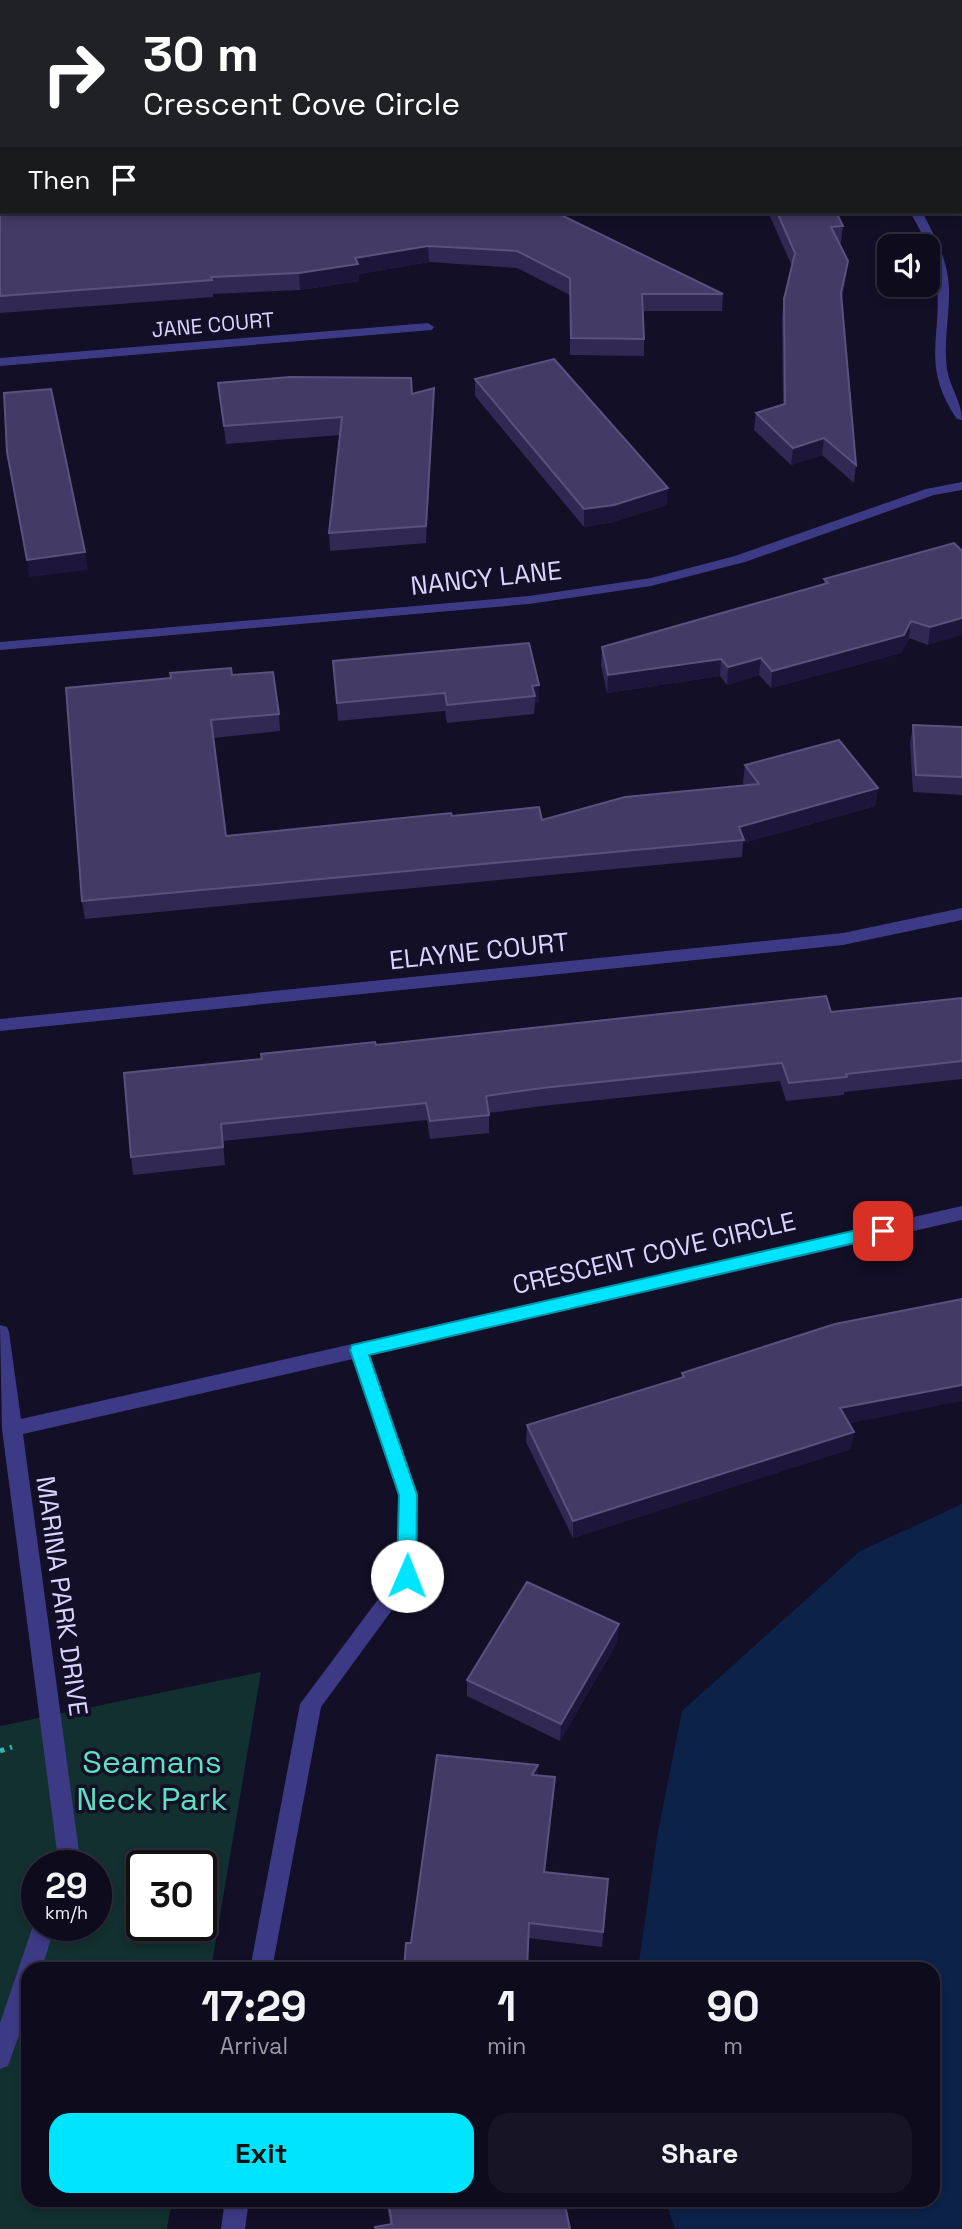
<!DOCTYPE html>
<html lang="en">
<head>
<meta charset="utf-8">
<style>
  :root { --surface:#0e0b1c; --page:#171425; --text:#f1f3f6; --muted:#9b9ba3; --line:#2e2b3b; --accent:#00e5ff }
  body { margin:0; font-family:"Space Grotesk",sans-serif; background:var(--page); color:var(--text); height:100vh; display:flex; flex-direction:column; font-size:26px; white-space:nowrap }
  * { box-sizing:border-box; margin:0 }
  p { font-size:23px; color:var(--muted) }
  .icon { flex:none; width:38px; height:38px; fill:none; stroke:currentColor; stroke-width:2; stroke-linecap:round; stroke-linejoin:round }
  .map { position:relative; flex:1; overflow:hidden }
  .sheet { position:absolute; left:21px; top:1962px; width:919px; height:245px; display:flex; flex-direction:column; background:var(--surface); border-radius:21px; box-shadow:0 4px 10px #0003,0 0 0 2px var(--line) }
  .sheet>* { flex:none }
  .top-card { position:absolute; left:0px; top:0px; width:962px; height:214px; box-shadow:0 4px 10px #0003,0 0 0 2px var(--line); background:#202124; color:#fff; overflow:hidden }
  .tools { position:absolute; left:877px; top:234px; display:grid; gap:14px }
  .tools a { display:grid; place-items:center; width:63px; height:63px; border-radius:14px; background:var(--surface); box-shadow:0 4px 10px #0003,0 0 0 2px var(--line); font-size:35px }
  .speed { position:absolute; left:21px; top:1850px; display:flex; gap:14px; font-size:35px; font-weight:700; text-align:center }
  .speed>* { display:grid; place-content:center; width:91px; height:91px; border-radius:50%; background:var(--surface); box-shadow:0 4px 10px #0003,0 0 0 2px var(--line); line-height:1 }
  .speed small { font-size:18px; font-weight:400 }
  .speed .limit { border:4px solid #111; border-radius:10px; background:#fff; color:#111 }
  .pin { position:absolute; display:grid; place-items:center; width:60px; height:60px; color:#fff; margin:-30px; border-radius:14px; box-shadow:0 4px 10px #0006 }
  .me { position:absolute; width:77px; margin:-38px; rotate:1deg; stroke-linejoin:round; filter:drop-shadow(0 0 5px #0008) }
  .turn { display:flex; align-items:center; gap:24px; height:147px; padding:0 28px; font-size:32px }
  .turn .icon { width:91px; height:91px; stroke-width:2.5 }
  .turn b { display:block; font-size:49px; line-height:60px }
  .then { display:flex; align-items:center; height:66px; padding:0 28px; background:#0003; gap:14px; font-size:26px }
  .eta { display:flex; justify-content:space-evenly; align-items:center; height:119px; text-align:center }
  .eta b { font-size:42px; font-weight:600; line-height:49px }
  .action { display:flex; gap:14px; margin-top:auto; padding:14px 28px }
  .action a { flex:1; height:80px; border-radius:21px; background:var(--accent); color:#111; font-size:28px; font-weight:600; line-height:80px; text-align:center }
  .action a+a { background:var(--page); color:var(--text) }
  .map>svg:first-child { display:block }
  .green { fill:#12302f; fill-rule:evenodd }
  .water { fill:#0c2248 }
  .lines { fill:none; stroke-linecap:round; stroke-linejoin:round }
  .path { stroke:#2fb8b0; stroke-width:5; stroke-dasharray:4.5 6; stroke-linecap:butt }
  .street { fill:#3d3a85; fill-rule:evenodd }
  .wall { fill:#312854 }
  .shaded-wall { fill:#1d163a }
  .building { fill:#433a66; stroke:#5a527e; stroke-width:2 }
  .route { fill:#00e5ff; stroke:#0095a6; stroke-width:2 }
  .labels { text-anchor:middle; stroke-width:7; stroke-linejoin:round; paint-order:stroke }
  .far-street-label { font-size:21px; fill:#d9d4ff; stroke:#130f26 }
  .street-label { font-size:26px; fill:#d9d4ff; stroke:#130f26 }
  .near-park-label { font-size:32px; fill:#5fe0c0; stroke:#130f26 }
</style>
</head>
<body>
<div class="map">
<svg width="962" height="2229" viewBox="0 0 962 2229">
  <rect width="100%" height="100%" fill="#130f26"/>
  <path class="green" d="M261 1672 211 1969H28V2200H172L167 2229H0V1726ZM37 1866H96V1925H37ZM142 1866H201V1925H142Z"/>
  <path class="water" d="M962 1504V2229H675L665 2200H933V1969H638L657 1837 682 1711 860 1551Z"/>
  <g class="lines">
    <path class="path" d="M0 1751 12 1747"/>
    <g class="street">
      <path d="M741 0H751L752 2H742Z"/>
      <path d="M910 212H922C935 236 948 260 949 288 950 315 943 342 947 369 950 388 962 402 962 420L957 419C919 363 944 336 936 277 933 254 922 233 910 212Z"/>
      <path d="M428 323 434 327 432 330 0 366V358Z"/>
      <path d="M962 482V490L934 495 745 562 651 586 529 604 0 650V642L529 596 651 578 735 556 926 489Z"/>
      <path d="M962 908V920L843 945 0 1031V1019L843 933Z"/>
      <path d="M962 1206V1220L370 1355 418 1495 417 1576 321 1707 272 1969H250L300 1704 397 1574 398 1495 353 1359 23 1434 79 1852 75 1866H53L57 1852 2 1429 0 1325 7 1327 9 1332 21 1419Z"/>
      <path d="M36 1917 37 1925H55L42 1969H28V2009L8 2066 0 2069V2023Z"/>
      <path d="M225 2200H249L245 2229H221Z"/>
    </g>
  </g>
  <g class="wall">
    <path d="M0 0 43 2 2 212H555L723 294 722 311H643L644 339V356L570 355V295L517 268 429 262 359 274V281L300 290 213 294V297L0 313Z"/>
    <path d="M206 0H679L680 2H209Z"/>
    <path d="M961 47 962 49V141L961 139Z"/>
    <path d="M768 212H836L843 226 841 243H839L848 261 846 278 842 299 856 465 854 483 822 455 791 465 754 430 756 413 783 404 782 316 784 299 792 266Z"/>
    <path d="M475 379 667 505 613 522 584 527 475 396Z"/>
    <path d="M218 383 412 394 434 406 426 543 330 551 329 533 340 435 226 444Z"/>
    <path d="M962 551 928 645 909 638 901 653 771 688 759 675 727 685 720 676 607 693 601 665 602 647 824 584V579Z"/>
    <path d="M333 661 539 685V703H535L534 714 447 723 445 711 338 721Z"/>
    <path d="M232 675 279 714 280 731 213 738 226 836 452 816 542 820 745 785 743 783 745 765 878 788 875 806 743 843 742 857 85 919 82 901Z"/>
    <path d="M913 725 962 727V795L913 792 910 743Z"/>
    <path d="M962 998V1079L844 1092V1095L786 1101 780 1081 542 1106 489 1113V1133L430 1139 427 1120 223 1141 225 1165 133 1175 131 1157 262 1059 376 1045 831 1012Z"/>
    <path d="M682 1373 849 1423 851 1449 573 1538 526 1442 527 1425 682 1378Z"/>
    <path d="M618 1641 560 1741 467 1696V1680Z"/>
    <path d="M538 1775 554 1793 545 1872 608 1879 602 1947 529 1938 411 1943Z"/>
    <path d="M386 2200H564L390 2224Z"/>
  </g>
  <g class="shaded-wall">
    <path d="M428 246 429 262 359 274V281L300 290 299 273 355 258Z"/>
    <path d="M848 261 846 278 839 309 841 293Z"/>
    <path d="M434 388V406L426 543V526Z"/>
    <path d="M824 438 822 455 791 465 793 448Z"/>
    <path d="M668 488 667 505 613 522 584 527V509Z"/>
    <path d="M85 552 88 570 29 577 27 560Z"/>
    <path d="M962 618V635L928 645 930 627Z"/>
    <path d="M911 621 909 638 901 653 771 688 772 671Z"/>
    <path d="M761 658 759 675 727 685 728 667Z"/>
    <path d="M721 659 720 676 607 693 608 675Z"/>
    <path d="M539 685V703H535V696L532 686Z"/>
    <path d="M878 788 875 806 743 843 744 840 739 827Z"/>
    <path d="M962 1385V1401L837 1426 840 1408Z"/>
    <path d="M854 1432 851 1449 573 1538V1521Z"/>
    <path d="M619 1624 618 1641 560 1741 561 1724Z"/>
    <path d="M538 1765V1780L532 1775Z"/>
    <path d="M555 1777 554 1793 543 1887 544 1872Z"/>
  </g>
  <g class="building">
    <path d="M0 0H42L43 2H2V212H555L723 294H642L644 339 571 338 570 278 517 251 428 246 355 258 358 264 299 273 211 277 212 280 0 296V123H2V113H0Z"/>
    <path d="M235 0H679L680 2H238Z"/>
    <path d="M889 0H919L920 2H888Z"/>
    <path d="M961 47 962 49V121L961 119Z"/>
    <path d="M777 212H836L843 226 831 227 848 261 841 293 856 465 824 438 793 448 756 413 785 404 784 299 795 253Z"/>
    <path d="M554 359 668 488 614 505 584 509 475 379Z"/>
    <path d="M290 377 411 378 412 394 434 388 426 526 329 533 342 417 224 426 218 383Z"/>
    <path d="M51 389 85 552 27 560 7 452 4 393Z"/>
    <path d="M954 543 962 551V618L930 627 911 621 904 635 772 671 761 658 728 667 721 659 608 675 602 647 828 583 824 579Z"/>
    <path d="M529 643 539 685 532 686 535 696 447 705 445 693 337 703 333 661Z"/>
    <path d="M231 668 232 675 273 672 279 714 211 720 226 836 451 813 452 816 539 807 542 820 625 797 759 784 745 765 839 740 878 788 739 827 744 840 82 901 66 688 171 678 170 673Z"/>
    <path d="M913 725 962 727V777L916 775Z"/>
    <path d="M826 996 831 1012 962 998V1061L846 1074 847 1077 789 1083 782 1063 542 1088 486 1096 489 1115 430 1121 426 1103 221 1124 223 1147 131 1157 124 1073 262 1059 261 1054 375 1042 376 1045Z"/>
    <path d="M962 1299V1385L840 1408 854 1432 573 1521 527 1425 684 1377 682 1373 835 1324Z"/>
    <path d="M527 1582 619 1624 561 1724 467 1680Z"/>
    <path d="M437 1755 538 1765 532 1775 555 1777 544 1872 608 1879 603 1932 529 1923 527 1969H404L406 1943H411Z"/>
    <path d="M388 2200H564L570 2229H376L375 2227 392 2224Z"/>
  </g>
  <path class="route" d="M883 1224 892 1231 889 1235 369 1355 417 1495 416 1576 413 1582H400L397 1576 399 1495 350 1350 352 1345Z"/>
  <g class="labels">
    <g class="far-street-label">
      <text transform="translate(213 325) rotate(-5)" y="7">JANE COURT</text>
    </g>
    <g class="street-label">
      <text transform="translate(486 578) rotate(-6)" y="9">NANCY LANE</text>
      <text transform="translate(479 951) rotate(-6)" y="9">ELAYNE COURT</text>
      <text transform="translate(654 1253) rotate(-13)" y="9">CRESCENT COVE CIRCLE</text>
      <text transform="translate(62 1596) rotate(82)" y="9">MARINA PARK DRIVE</text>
    </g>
    <g class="near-park-label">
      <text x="152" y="1773">Seamans<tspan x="152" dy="37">Neck Park</tspan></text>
    </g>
  </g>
</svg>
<div class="tools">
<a><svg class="icon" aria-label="sound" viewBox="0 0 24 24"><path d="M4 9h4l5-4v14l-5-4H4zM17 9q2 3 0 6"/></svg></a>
</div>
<div class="speed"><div>29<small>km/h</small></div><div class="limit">30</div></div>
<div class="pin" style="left:883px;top:1231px;background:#d93025"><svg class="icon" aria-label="arrive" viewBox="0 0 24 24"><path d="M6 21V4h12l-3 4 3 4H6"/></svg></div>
<svg class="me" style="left:407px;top:1576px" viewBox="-20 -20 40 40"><circle r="19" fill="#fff"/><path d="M0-13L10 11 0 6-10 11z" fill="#00e5ff"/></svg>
<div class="top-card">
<div class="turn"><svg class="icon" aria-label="right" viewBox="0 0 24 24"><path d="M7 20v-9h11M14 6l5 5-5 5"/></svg><div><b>30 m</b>Crescent Cove Circle</div></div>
<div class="then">Then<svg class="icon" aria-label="arrive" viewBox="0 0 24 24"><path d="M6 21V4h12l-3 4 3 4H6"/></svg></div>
</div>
<section class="sheet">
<div class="eta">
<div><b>17:29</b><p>Arrival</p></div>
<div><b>1</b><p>min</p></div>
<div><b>90</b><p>m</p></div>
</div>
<div class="action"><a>Exit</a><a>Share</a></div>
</section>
</div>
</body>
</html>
